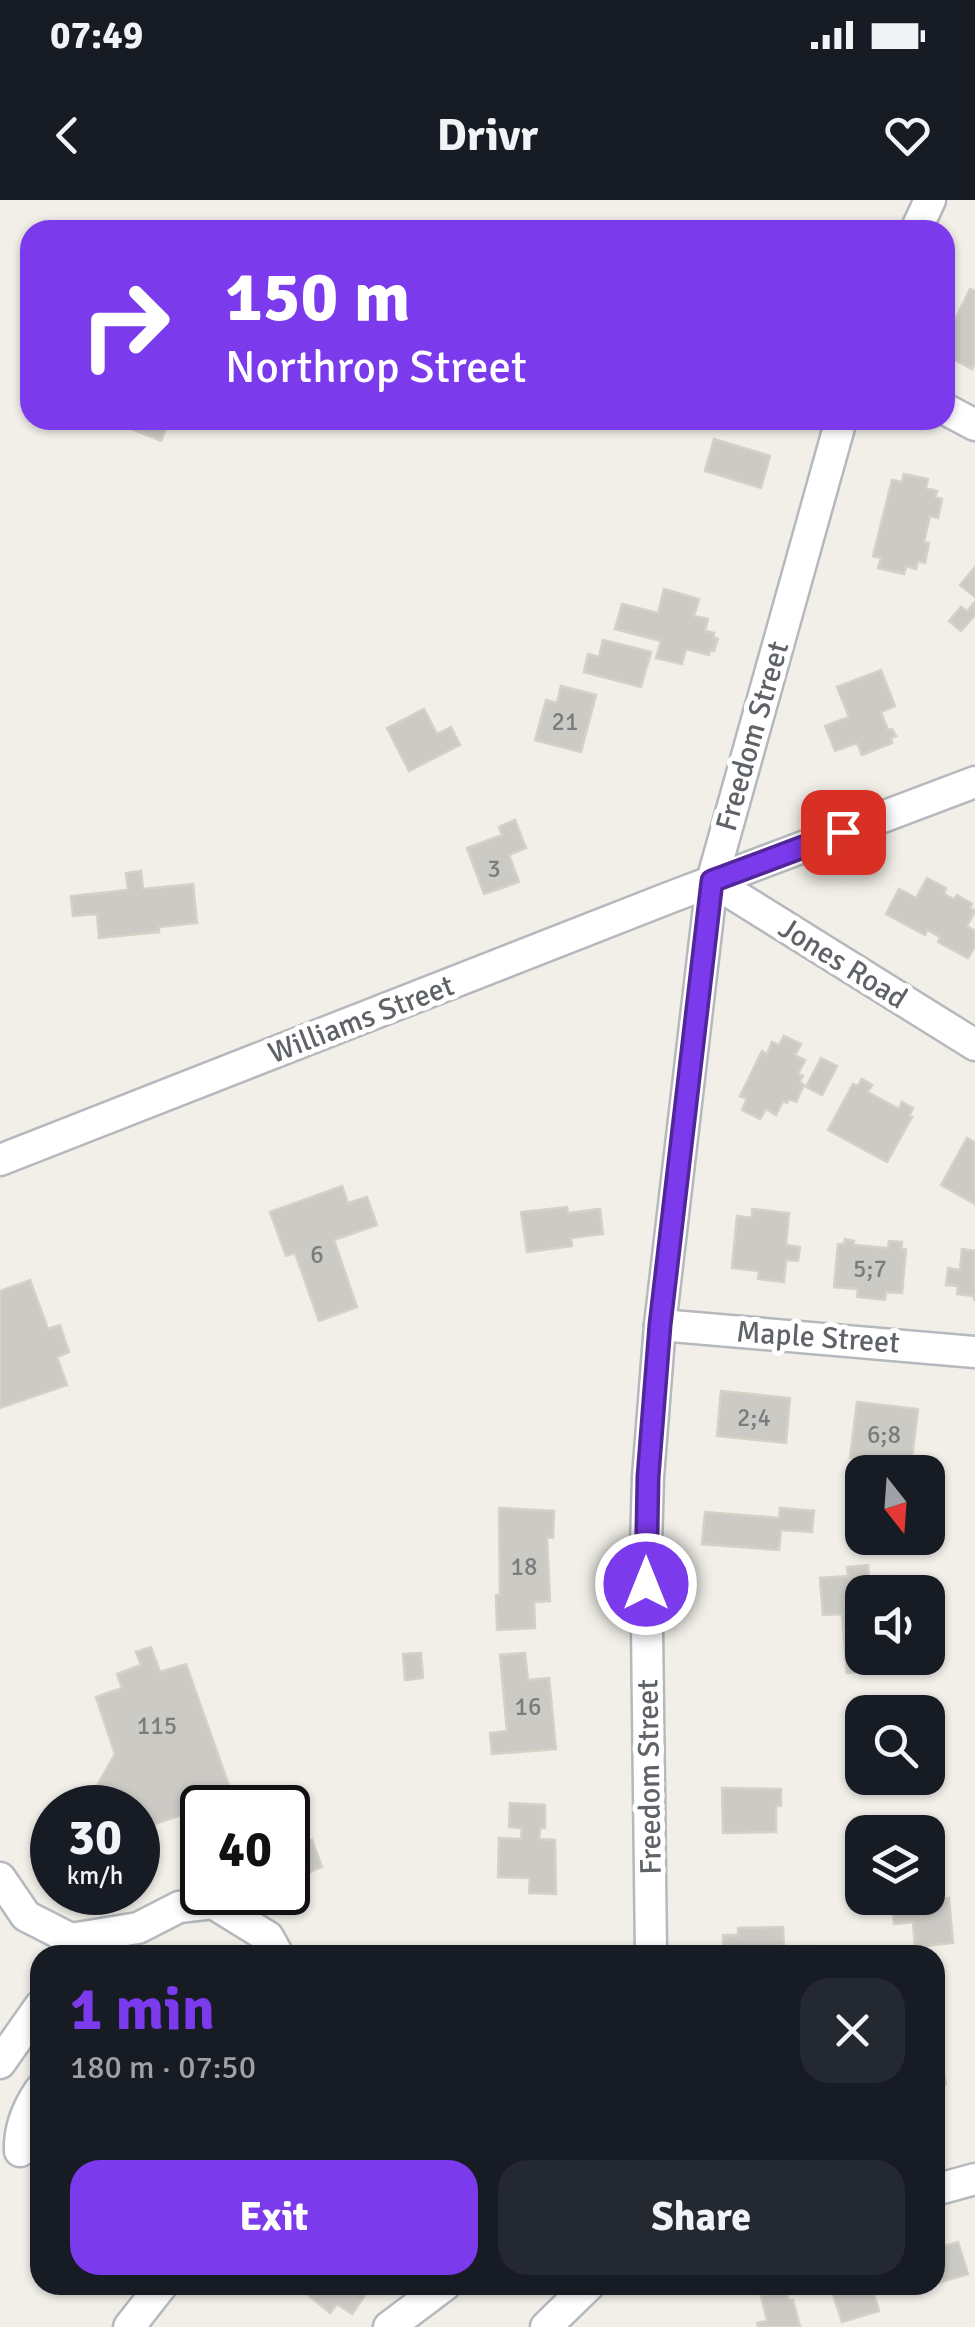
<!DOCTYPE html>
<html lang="en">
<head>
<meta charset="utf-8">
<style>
  :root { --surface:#171b24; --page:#242831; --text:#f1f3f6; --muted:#9ea1a6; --accent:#7c3aed }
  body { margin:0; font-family:Signika,sans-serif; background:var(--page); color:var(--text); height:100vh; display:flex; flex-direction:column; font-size:38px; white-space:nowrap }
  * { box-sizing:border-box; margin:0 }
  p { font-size:32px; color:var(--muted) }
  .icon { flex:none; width:55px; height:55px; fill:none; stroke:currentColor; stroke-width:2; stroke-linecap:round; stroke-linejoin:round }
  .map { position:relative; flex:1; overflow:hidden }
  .side { position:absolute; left:30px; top:1745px; width:915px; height:350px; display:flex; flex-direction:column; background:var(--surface); border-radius:30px; box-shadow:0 2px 8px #0004 }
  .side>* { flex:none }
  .guide { position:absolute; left:20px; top:20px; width:935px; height:210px; border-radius:30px; box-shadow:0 2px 8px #0004; background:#7c3aed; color:#fff; overflow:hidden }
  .needle { width:65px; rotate:163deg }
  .tools { position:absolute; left:845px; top:1255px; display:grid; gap:20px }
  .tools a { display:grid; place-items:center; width:100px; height:100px; border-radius:20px; background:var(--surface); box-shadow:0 2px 8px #0004; font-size:50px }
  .speed { position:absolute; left:30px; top:1585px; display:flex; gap:20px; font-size:50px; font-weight:700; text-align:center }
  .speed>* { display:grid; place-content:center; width:130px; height:130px; border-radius:50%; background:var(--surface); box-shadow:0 2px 8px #0004; line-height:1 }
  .speed small { font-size:25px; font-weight:400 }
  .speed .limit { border:5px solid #111; border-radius:15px; background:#fff; color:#111 }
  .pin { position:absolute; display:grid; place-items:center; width:85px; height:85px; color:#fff; margin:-42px; border-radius:20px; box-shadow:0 5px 15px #0006 }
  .me { position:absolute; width:110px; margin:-55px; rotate:0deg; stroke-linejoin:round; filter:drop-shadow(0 0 8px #0008) }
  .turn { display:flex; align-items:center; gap:35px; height:210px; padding:0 40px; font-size:45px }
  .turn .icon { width:130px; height:130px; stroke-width:2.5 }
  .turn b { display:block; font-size:70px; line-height:85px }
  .round { display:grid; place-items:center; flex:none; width:105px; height:105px; border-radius:30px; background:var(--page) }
  .headline { display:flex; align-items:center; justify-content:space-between; height:170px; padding:0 40px }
  h1 { font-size:60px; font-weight:800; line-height:75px; color:var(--accent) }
  .button { display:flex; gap:20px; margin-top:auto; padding:20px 40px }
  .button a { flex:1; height:115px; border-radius:30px; background:var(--accent); color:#fff; font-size:40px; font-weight:800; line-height:115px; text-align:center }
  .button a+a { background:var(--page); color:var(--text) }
  .status { display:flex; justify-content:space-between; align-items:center; height:70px; padding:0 50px; background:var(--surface); direction:ltr }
  .status svg { height:28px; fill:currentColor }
  header { display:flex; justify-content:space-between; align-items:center; height:130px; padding:0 40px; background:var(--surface); font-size:45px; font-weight:800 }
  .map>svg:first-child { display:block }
  .building { fill:#cccac5; stroke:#d6d1c6; stroke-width:2.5 }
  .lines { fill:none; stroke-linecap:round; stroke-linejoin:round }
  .minor-casing { stroke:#b5b8bc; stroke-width:35 }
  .minor { stroke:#fff; stroke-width:30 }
  .route-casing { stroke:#51269a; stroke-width:25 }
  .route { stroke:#7c3aed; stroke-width:18 }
  .labels { text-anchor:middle; stroke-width:10; stroke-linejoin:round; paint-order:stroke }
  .number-label { font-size:25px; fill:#7a7d7f }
  .street-label { font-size:30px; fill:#5f6368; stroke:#fff }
</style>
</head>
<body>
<div class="status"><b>07:49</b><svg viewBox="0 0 49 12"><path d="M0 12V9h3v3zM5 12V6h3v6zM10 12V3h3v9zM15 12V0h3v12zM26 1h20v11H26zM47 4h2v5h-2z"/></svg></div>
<header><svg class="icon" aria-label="back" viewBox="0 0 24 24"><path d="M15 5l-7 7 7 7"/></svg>Drivr<svg class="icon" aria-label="heart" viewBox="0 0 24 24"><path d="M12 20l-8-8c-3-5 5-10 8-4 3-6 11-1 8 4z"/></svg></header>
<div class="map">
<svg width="975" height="2127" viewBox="0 0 975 2127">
  <rect width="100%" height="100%" fill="#f1efe8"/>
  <g class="building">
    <path d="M970 89 975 91V162L972 169 945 155V140Z"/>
    <path d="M118 220H170L161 241 117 223Z"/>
    <path d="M714 239 770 256 761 288 705 271Z"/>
    <path d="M904 274 928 279 926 288 937 291 935 297 942 299 938 318 930 316 924 342 929 343 925 363 918 361 916 369 906 366 904 374 878 368 881 358 873 356 892 280 902 282Z"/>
    <path d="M975 367V397L960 385Z"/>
    <path d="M664 389 699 399 694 416 708 419 705 431 714 433 713 437 718 439 714 451 710 450 709 455 686 449 682 464 656 458 661 441 615 429 622 404 658 413Z"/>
    <path d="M974 403 975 415 961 431 949 421 961 407 967 411Z"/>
    <path d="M603 440 651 452 641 487 584 472 588 454 599 457Z"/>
    <path d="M881 470 895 506 881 512 888 530 892 529 896 536 891 538 892 543 862 555 857 543 835 551 825 526 849 517 837 487Z"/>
    <path d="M561 486 596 495 581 552 535 540 546 500 557 503Z"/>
    <path d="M424 509 437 534 451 527 460 545 409 571 387 528Z"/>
    <path d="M515 620 526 648 509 655 519 682 484 694 467 648 502 635 499 627Z"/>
    <path d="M141 671 143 689 193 684 197 723 159 727V732L99 738 97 714 73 716 71 696 128 690 126 673Z"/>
    <path d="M927 678 946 688 944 694 954 699 957 695 972 704 970 708 975 711 967 726 975 731V746L968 758 938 742 940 737 927 730 925 735 886 714 899 689 916 698Z"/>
    <path d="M784 836 801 844 795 855 805 860 798 874 803 876 800 882 804 885 796 902 789 899 787 903 783 901 776 915 766 909 760 919 742 910 747 899 740 896 762 851 767 854 772 842 779 845Z"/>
    <path d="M821 858 837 866 822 895 806 887Z"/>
    <path d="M862 879 872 885 868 892 899 909 902 902 913 908 909 916 912 917 887 962 828 930 853 884 858 886Z"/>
    <path d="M967 938 975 943V1004L941 985Z"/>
    <path d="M342 986 348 1003 367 997 377 1025 334 1040 357 1107 319 1121 295 1053 286 1056 270 1012Z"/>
    <path d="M567 1007 568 1013 600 1009 603 1034 571 1038 572 1046 527 1052 521 1012Z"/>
    <path d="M752 1009 789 1013 786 1045 800 1047 798 1061 786 1060 784 1082 758 1079 759 1071 732 1068 737 1016 752 1018Z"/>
    <path d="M845 1039 854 1041 853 1045 888 1048 889 1041 902 1042 901 1049H906L902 1093 886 1092 885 1100 857 1097 858 1089 834 1087 838 1044H844Z"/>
    <path d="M962 1049 975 1051V1101L973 1096 957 1094 958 1086 946 1085 948 1068 960 1070Z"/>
    <path d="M30 1080 48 1129 60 1125 69 1152 57 1157 67 1185 0 1208V1091Z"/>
    <path d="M721 1191 790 1198 786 1243 717 1236Z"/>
    <path d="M857 1202 918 1209 911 1266 850 1258Z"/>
    <path d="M499 1308 554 1311 553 1338 547 1337 550 1401 534 1402 535 1428 497 1430 496 1395H500Z"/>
    <path d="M780 1308 814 1311 812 1332 781 1330 779 1350 702 1344 705 1312 779 1318Z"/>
    <path d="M868 1365 869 1378 890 1376 891 1392H862V1458H896L897 1469 847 1473 842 1414 823 1415 820 1378 848 1376 847 1367Z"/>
    <path d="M151 1447 160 1472 186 1464 233 1597 138 1630V1608H97L113 1602 110 1596 95 1589 115 1554 96 1497 122 1488 117 1474 141 1465 136 1452Z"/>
    <path d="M421 1453 423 1478 405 1480 403 1454Z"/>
    <path d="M525 1453 528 1480 549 1478 556 1549 492 1554 490 1533 507 1531 500 1455Z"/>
    <path d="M722 1588 781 1589V1606H776V1632L723 1633Z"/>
    <path d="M510 1603 545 1605V1628H540L539 1639 555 1640 556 1694 529 1693 530 1678 498 1677 499 1638 521 1639 522 1628 509 1627Z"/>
    <path d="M312 1640 322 1667 307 1673 298 1645Z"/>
    <path d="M939 1665 942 1699 949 1698 953 1743 915 1747 913 1722 894 1724 892 1703 912 1701 911 1698H928V1666Z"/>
    <path d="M783 1727 784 1747 808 1746 809 1755H723V1735H738V1728Z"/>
    <path d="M937 1843 946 1884 935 1887V1844Z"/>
    <path d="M958 2042 968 2074 935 2084V2049Z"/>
    <path d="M296 2085H372L352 2114 337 2104 330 2113Z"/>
    <path d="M830 2085H871L879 2111 842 2122Z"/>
    <path d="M786 2090 789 2101 793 2100 800 2127H758L757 2123 767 2121 761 2096Z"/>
  </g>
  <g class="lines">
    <g class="minor-casing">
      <g id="minor">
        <path d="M916 30 930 0"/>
        <path d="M945 209 975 225"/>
        <path d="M712 681 975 845"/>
        <path d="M0 960 671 697 975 582"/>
        <path d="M660 1125 975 1152"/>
        <path d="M0 1678 26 1716 71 1739 67 1755"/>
        <path d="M71 1739 138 1728 179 1707 213 1703 268 1737 278 1755"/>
        <path d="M651 1755 646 1345 648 1277 660 1125 712 681 841 220"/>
        <path d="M0 1863 40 1806"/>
        <path d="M20 1951C19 1928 27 1909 40 1890"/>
        <path d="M935 1990 975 1979"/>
        <path d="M129 2127 162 2085"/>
        <path d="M389 2127 445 2085"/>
        <path d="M546 2127 589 2085"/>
      </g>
    </g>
    <use href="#minor" class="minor"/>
  </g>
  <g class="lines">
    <g class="route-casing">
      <path id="route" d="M646 1384 648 1277 660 1125 712 681 843 632"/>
    </g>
    <use href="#route" class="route"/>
  </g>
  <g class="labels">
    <g class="number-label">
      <text x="565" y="530">21</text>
      <text x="494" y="677">3</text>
      <text x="317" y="1063">6</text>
      <text x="870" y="1077">5;7</text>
      <text x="754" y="1226">2;4</text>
      <text x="884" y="1243">6;8</text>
      <text x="524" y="1375">18</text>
      <text x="528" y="1515">16</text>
      <text x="157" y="1534">115</text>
    </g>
    <g class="street-label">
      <text transform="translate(752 536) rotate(-74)" y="10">Freedom Street</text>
      <text transform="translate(843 763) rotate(32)" y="10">Jones Road</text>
      <text transform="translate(361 819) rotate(-21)" y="10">Williams Street</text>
      <text transform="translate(818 1137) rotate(4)" y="10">Maple Street</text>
      <text transform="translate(649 1577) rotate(-91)" y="10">Freedom Street</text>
    </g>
  </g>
</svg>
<div class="tools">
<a><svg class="needle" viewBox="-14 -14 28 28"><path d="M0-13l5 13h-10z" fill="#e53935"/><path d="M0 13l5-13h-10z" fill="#9ea1a6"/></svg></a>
<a><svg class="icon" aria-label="sound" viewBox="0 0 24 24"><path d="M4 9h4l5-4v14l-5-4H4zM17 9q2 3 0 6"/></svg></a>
<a><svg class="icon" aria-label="search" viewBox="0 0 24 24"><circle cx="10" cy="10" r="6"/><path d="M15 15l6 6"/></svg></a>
<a><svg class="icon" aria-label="layers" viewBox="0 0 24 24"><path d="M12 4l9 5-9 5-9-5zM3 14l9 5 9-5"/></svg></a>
</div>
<div class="speed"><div>30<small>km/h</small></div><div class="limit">40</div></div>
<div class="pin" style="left:843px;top:632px;background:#d93025"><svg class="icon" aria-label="arrive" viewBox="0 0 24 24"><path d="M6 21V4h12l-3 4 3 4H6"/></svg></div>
<svg class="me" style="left:646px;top:1384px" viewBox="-20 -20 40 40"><circle r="17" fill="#7c3aed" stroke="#fff" stroke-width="3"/><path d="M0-11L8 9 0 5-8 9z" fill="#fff"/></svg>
<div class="guide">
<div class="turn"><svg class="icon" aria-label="right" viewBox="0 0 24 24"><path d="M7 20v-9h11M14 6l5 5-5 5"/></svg><div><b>150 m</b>Northrop Street</div></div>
</div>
<section class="side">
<div class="headline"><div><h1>1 min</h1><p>180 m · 07:50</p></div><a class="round"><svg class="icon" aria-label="close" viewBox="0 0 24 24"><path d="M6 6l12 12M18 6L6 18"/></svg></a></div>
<div class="button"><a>Exit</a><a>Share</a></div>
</section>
</div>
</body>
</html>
